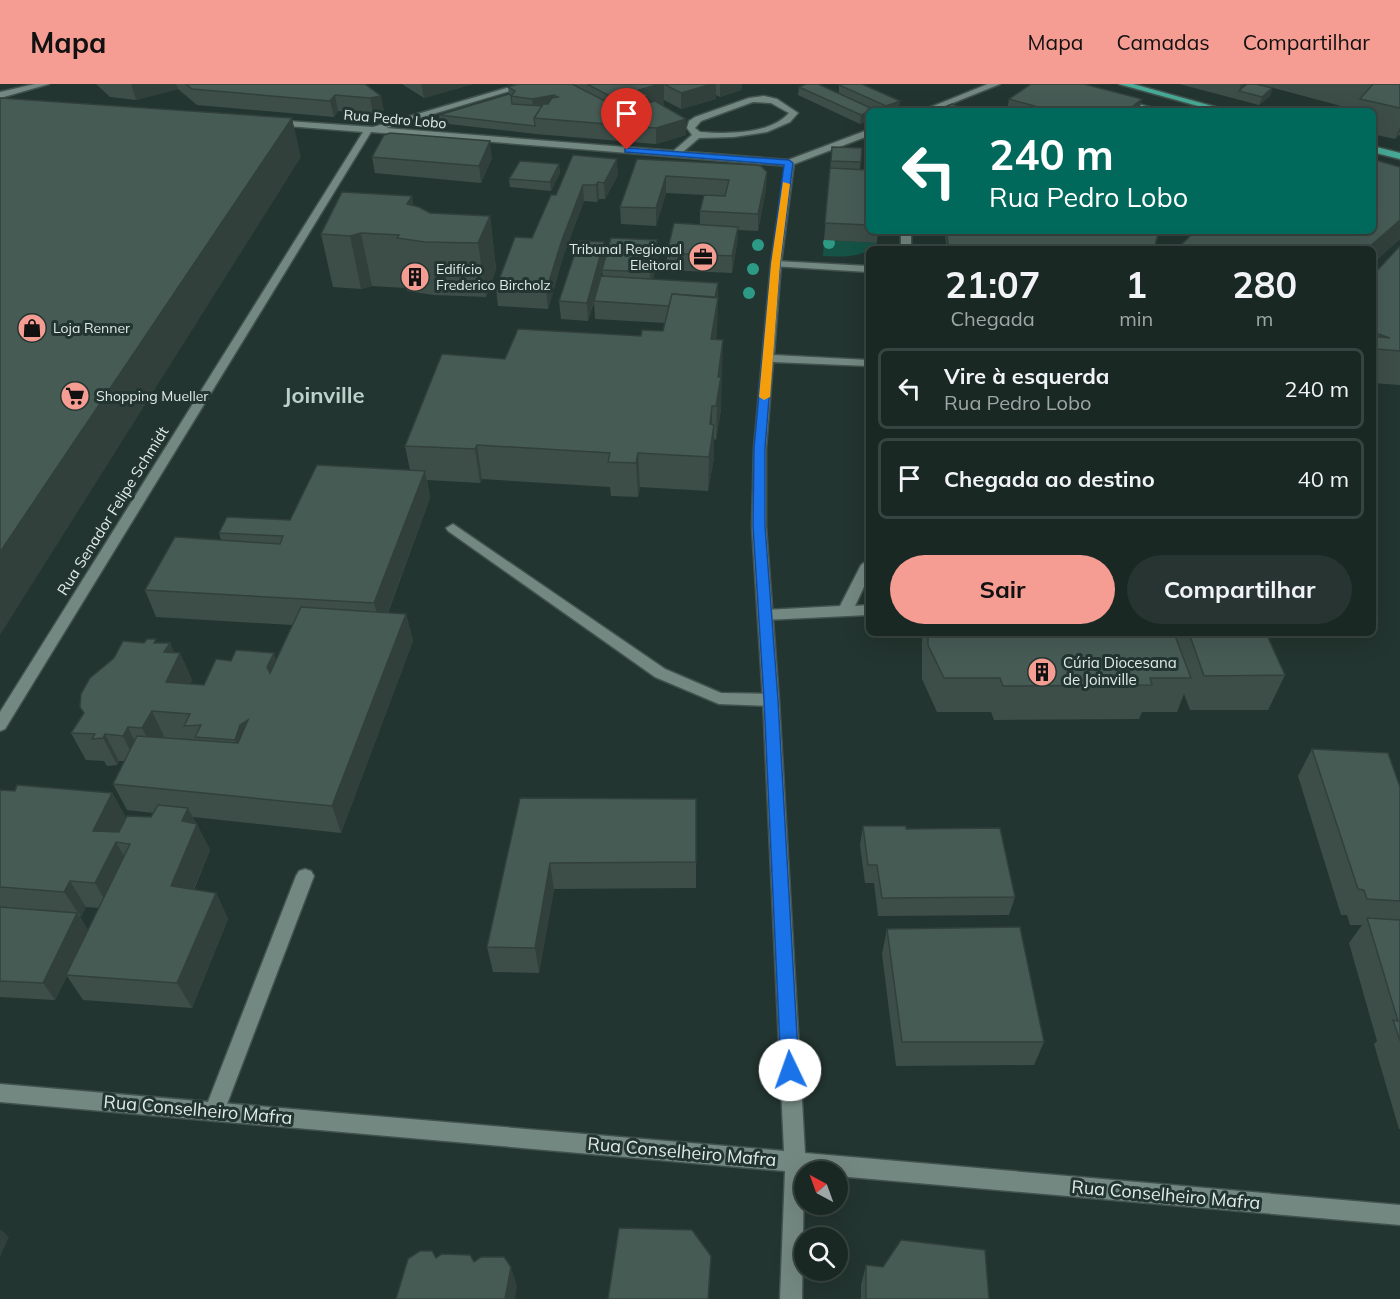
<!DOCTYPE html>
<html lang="pt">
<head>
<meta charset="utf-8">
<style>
  :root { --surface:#1a2824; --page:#273431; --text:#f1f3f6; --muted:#9fa6a6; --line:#384441; --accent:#f59c93 }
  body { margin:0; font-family:Mulish,sans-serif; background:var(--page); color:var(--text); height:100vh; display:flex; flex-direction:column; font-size:22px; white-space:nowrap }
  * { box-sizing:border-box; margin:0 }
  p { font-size:20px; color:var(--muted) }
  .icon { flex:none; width:33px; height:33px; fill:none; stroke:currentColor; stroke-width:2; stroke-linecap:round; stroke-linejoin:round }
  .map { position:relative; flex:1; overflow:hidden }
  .drawer { position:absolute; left:866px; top:162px; width:510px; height:390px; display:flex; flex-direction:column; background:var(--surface); border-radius:9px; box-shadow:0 6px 24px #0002,0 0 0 2px var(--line) }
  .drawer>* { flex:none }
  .guide { position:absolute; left:866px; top:24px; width:510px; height:126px; border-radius:9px; box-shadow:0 6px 24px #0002,0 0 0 2px var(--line); background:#00695c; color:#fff; overflow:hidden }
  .needle { width:39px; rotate:319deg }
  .buttons { position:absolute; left:794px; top:1077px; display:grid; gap:12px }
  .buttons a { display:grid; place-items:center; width:54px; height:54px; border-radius:50%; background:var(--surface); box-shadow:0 6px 24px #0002,0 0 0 2px var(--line); font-size:30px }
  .pin { position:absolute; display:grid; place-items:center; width:51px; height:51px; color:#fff; margin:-62px -26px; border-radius:50% 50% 50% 0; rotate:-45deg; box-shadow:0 0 6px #0007 }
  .pin .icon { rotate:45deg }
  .me { position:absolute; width:66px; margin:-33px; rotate:357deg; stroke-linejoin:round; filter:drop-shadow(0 0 4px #0008) }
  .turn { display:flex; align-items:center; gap:21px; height:126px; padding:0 24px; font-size:27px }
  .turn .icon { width:78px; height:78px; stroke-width:2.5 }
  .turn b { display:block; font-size:42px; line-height:51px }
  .eta { display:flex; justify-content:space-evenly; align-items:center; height:102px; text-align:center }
  .eta b { font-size:36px; font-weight:700; line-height:42px }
  .button { display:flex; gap:12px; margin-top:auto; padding:12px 24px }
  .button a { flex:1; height:69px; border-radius:36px; background:var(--accent); color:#111; font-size:24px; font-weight:700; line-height:69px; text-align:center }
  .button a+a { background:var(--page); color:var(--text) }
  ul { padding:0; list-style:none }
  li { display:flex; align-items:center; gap:18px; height:81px; margin:0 12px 9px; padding:0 12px; border:3px solid var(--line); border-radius:9px }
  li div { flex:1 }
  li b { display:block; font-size:22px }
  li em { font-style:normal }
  header { display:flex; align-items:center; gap:36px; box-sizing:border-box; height:84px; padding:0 30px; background:var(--accent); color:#111 }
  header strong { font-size:28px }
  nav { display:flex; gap:33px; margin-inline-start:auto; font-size:21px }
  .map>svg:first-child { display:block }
  .green { fill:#155346 }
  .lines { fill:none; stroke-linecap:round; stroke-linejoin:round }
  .service-casing { stroke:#42524e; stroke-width:3 }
  .minor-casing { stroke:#42524e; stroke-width:3 }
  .secondary-casing { stroke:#42524e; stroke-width:3 }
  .primary-casing { stroke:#42524e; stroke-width:3 }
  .service { fill:#748882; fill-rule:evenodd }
  .minor { fill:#748882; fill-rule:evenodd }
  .secondary { fill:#748882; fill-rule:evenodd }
  .primary { fill:#47aa96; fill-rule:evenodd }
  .tree { fill:#2c9a85 }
  .wall { fill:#3d4e49; fill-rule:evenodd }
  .shaded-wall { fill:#32403c }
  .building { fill:#475b55; stroke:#32403c; stroke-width:1.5 }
  .route { fill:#1a73e8; stroke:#114b97; stroke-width:1.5 }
  .slow { fill:#f59e0b }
  .labels { text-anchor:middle; stroke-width:6; stroke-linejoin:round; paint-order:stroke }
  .far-street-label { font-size:14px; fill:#e0ebe8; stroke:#233530 }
  .far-poi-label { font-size:14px; fill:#e0ebe8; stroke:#233530; text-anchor:start }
  .street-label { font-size:15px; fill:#e0ebe8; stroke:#233530 }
  .poi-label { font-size:15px; fill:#e0ebe8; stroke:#233530; text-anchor:start }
  .near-street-label { font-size:18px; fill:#e0ebe8; stroke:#233530 }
  .far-town-label { font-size:22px; font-weight:bold; fill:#bbd1ca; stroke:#233530 }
</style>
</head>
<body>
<header>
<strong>Mapa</strong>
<nav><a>Mapa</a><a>Camadas</a><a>Compartilhar</a></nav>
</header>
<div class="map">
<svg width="1400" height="1215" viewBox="0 0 1400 1215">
  <rect width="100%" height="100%" fill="#233530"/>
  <path class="green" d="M824 156 877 159C865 174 842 173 823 172Z"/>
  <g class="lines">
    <g class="service-casing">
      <g id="service">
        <path d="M764 12 777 15 798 29 790 38 767 48 734 53 699 54 678 72 670 70 692 51 687 44 689 37 695 33 749 14ZM753 18 771 19 789 29C769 51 727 50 700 48L695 44 701 37Z"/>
        <rect x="901" y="147" width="10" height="18"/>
        <path d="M776 177 868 182V188L772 182V178Z"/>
        <path d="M453 440 665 585 721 609 771 610 776 612 779 616 776 620 771 622 719 620 655 593 448 447 446 444Z"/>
        <path d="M868 476V494L855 522 868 521V531L765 536 758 531 765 526 840 522 861 481Z"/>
        <path d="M305 785 311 787 314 792 224 1028 221 1035 214 1037 207 1035 204 1028 296 792 299 787Z"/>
      </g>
    </g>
    <g class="minor-casing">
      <g id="minor">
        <path d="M35 0H49L0 14V8Z"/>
        <path d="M786 77 794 79 781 180 774 271 868 276V282L773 278 766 364V443L779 616 805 1069 1400 1121V1141L837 1092V1088H804L802 1215H780L785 1087 0 1018V1000L784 1067 763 616 752 443 754 364 771 180Z"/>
      </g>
    </g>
    <g class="secondary-casing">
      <g id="secondary">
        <path d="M520 0H533L386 44 788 76 865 47 868 46V52L789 82 371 48 5 645 0 647V628L363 48 275 41 271 38 272 36 373 43Z"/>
        <path d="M988 0H1000L933 27H921Z"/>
      </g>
    </g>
    <g class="primary-casing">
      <g id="primary">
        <path d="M1119 0H1133L1230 27H1216Z"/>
        <path d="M1122 16 1157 25 1158 27H1144L1119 21 1118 19Z"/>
        <path d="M1372 62 1400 69V75L1372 68Z"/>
      </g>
    </g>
    <use href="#service" class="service"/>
    <use href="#minor" class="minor"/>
    <use href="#secondary" class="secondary"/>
    <use href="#primary" class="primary"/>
  </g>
  <g class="tree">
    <circle cx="829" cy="159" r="6"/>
    <circle cx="758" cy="161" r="6"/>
    <circle cx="753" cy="185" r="6"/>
    <circle cx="749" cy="209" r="6"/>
  </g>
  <g class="wall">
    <path d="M96 0H365L384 27 373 30 338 27 334 33 197 21 178 5 136 16 110 13Z"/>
    <path d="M402 0H473L424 14Z"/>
    <path d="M518 0H742L741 6 720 13 716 11V15L681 25 664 16V22L686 35V51L656 60 536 50 440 39 439 31 509 10 508 3Z"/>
    <path d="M1179 0H1256L1272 4 1270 12 1259 21Z"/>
    <path d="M1259 0H1400V51H1399L1395 55 1372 50V27H1355L1356 26Z"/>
    <path d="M839 1 899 25 894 27H878L839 9Z"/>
    <path d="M799 3 868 27V36L860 40 798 11Z"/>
    <path d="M1009 15 1139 27H1007Z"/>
    <path d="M832 63 862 64 860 85 868 86V147H878L877 159 824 156Z"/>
    <path d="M573 71 618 91 605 115H599L597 118 584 117 563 173 548 225 498 222 496 204 532 154 556 111Z"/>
    <path d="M372 73 492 74 481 99 375 89Z"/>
    <path d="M637 75 766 105 758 147 738 146 737 160 732 189 667 186V169L700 141V127L704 111 666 109 656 142 621 140 620 123Z"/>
    <path d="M559 80 560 89 551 107 510 103 509 95Z"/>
    <path d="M1400 83V155L1372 180 1191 151 1179 147H1372Z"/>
    <path d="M414 122 430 129 490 132 496 185 486 213 434 211 407 207 406 204 372 202 361 205 333 203 321 150Z"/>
    <path d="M944 147H1159L1154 165H947Z"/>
    <path d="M657 156 658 173 653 195 718 199 717 246 716 256 722 289 721 298V326L716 356 714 355V374L708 407 640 403 638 413 611 412 610 403 482 395 480 399 427 396 430 414 388 529 406 530 413 557 341 749 193 733 210 766 194 806 216 809 228 835 192 924 83 916 67 892 55 916 0 913V706L15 707 112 709 126 734 151 733 153 729 127 726 113 700 124 677H119L117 681 107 682 104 677 86 676 71 649 144 559H170L174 569H180L192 596 190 600 204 601 231 577 276 576 292 541 156 533 145 506 221 456 219 449 290 436 410 386 405 362 505 275 663 247 665 239 595 235 594 218 588 237 561 235 559 217 604 158 605 176 595 213 603 193 602 186ZM86 823 99 824 88 846 80 833Z"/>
    <path d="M1400 162V301L1372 299V192Z"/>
    <path d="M922 549H1266L1285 591 1268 626H1190L1184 610 1177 628H1142L1139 635 994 636 991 628H937L922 595Z"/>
    <path d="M1312 665 1400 703V1045H1399L1374 960 1377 957 1349 859 1362 841H1350L1347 831H1341L1298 692Z"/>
    <path d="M520 714 696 715V804L554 805 539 889 493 888 487 863Z"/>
    <path d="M863 742 906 745 1015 813 1009 831 878 832 874 799H865L860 761Z"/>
    <path d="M887 845 1044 958 1034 981 896 982 882 870Z"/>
    <path d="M866 1181 989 1215H861V1201Z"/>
  </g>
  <g class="shaded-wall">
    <path d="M131 0H176L178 5 136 16Z"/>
    <path d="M421 0H473L424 14Z"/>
    <path d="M657 0H664V22L624 41 623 19 639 6Z"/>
    <path d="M712 0H716V15L681 25V9Z"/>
    <path d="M720 0H742L741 6 720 13Z"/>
    <path d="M1241 0H1254L1239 7 1236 15Z"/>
    <path d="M1272 4 1270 12 1259 21 1262 13Z"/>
    <path d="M335 11 338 27 334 33 330 17Z"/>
    <path d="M554 11 555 27 534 31 532 15Z"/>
    <path d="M381 12 384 27 373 30 370 14Z"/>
    <path d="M1142 15 1139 27H1127Z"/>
    <path d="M900 17 899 25 894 27H885L886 22Z"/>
    <path d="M868 28V36L860 40 861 31Z"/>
    <path d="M292 34 301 73 0 551V468Z"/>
    <path d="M686 35V51L656 60V44Z"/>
    <path d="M1400 43V48L1395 55Z"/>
    <path d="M490 57 492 74 481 99 479 82Z"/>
    <path d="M617 75 618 91 605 115 604 99Z"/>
    <path d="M559 80 560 89 551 107 550 98Z"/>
    <path d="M767 88 766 105 758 147V130Z"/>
    <path d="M666 92V109L656 142V124Z"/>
    <path d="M598 98 599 115 597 118 596 101Z"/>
    <path d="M583 101 584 117 563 173 548 225 546 207 562 156Z"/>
    <path d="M412 112 420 157 407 120Z"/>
    <path d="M490 132 496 185 486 213 478 159Z"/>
    <path d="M1400 136V155L1372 180V165H1367Z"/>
    <path d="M738 143 737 160 732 189V172Z"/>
    <path d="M361 149 372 202 361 205 350 152Z"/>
    <path d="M657 156 658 173 651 206 650 188Z"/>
    <path d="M604 158 605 176 588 237 587 219Z"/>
    <path d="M718 199 717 246 711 288 713 224Z"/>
    <path d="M723 256 721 326 716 356 718 293Z"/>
    <path d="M712 322V352L714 341V374L708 407 710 340Z"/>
    <path d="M477 361 482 395 480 399 475 365Z"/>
    <path d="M638 369 640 403 638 413 636 379Z"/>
    <path d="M425 387 430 414 381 546 374 519Z"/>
    <path d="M406 530 413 557 341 749 332 722Z"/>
    <path d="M170 559 177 575 180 569 192 596 178 625 166 598 164 568Z"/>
    <path d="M274 569 283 596 279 616 267 583Z"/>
    <path d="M152 627 165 654 155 671 142 644Z"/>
    <path d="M248 636 246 683 235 656 240 641Z"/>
    <path d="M128 643 141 670 136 679 123 652Z"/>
    <path d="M105 650 119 677 117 681 103 654Z"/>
    <path d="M112 709 127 736 108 773 93 747Z"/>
    <path d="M188 724 210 766 184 828 171 802 182 737Z"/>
    <path d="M116 758 131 784 110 825 95 799Z"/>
    <path d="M550 779 554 805 539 889 535 864Z"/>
    <path d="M70 797 86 823 81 833 64 808Z"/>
    <path d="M216 809 228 835 192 924 177 899Z"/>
    <path d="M77 829 89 847 66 891 67 892 55 916 43 899Z"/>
    <path d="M0 1145 9 1153 0 1173Z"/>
    <path d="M511 1183 517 1202 515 1215H505Z"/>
  </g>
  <g class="building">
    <path d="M186 0H365L381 12 370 14 335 11 330 17 192 5Z"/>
    <path d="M518 0H572L611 20 609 25 623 26 655 17 686 35 656 44 534 34 543 20H548L552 14 558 13 554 11 532 15 511 12 515 7 508 3Z"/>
    <path d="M587 0H660L639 6 649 12 623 19Z"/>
    <path d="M664 0H712L681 9Z"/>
    <path d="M806 0H818L875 26 868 27V28L861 31 799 3Z"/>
    <path d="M843 0H862L900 17 886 22 839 1Z"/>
    <path d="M1031 0H1084L1142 15 1127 27H1053L1009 15Z"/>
    <path d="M1247 0H1256L1272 4 1262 13 1239 7Z"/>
    <path d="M1373 0H1400V24L1360 15Z"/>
    <path d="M509 10 511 12 512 20 542 22 534 34 535 42 439 31Z"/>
    <path d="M0 14 292 34 0 468Z"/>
    <path d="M952 20 969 27H935Z"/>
    <path d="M390 49 490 57 479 82 372 73 384 51Z"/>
    <path d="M832 63 862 64 861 78 831 77Z"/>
    <path d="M573 71 617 75 604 99 598 98 596 101H583L562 156 546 207 496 204 515 153 532 154 551 111H556Z"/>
    <path d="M637 75 755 81 761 82 767 88 758 130 700 127 704 111 725 112 729 96 666 92 656 124 620 123Z"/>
    <path d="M1372 75 1400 83V136L1367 165H1177L1195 147H1372Z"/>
    <path d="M520 77 559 80 550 98 509 95Z"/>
    <path d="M830 84 868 86V141L825 139Z"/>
    <path d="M342 108 412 112 407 120 419 123 430 129 490 132 478 159 425 158 397 154 399 151 361 149 350 152 321 150Z"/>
    <path d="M674 139 738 143 732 172 667 169Z"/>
    <path d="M946 147H1159L1154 165H949Z"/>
    <path d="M611 154 657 156 650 188 602 186Z"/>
    <path d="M579 157 604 158 587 219 559 217Z"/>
    <path d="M1400 162V267L1376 265 1372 255V252L1390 254 1372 248V192Z"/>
    <path d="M601 192 718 199 715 213 672 210 669 222 594 217Z"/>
    <path d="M672 210 718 214 711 255 723 256 718 293H721L716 322H712L710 340 714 341 709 373 638 369 636 379 608 378 610 369 477 361 475 365 405 362 442 270 505 275 518 245 641 252 642 246 663 247Z"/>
    <path d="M317 381 425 387 374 519 145 506 175 453 280 460 283 452 219 449 227 433 290 436Z"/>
    <path d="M301 523 406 530 332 722 113 700 137 652 238 659 248 636 240 641 235 656 195 653 201 641 184 642 190 630 152 627 142 644 128 643 123 652 105 650 103 654 92 655 95 650 71 649 84 629 80 623 81 610 90 594 114 574 123 557 144 559 147 555H156L154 559H170L164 568 180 569 166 598 204 601 216 575 231 577 236 566 274 569 267 583 270 589Z"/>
    <path d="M928 549H1174L1191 594H1150L1152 601 1003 602 1000 594H944L928 561Z"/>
    <path d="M1189 549H1266L1285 591 1204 592Z"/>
    <path d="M1312 665 1388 669 1400 703V817L1367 815 1364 806 1358 805Z"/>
    <path d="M17 701 112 709 93 747 119 748 127 732 151 733 158 721 188 724 182 737 197 740 171 802 216 809 177 899 66 891 130 760 116 758 95 799 70 797 64 808 0 803V706L15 707Z"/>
    <path d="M520 714 696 715V778L550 779 535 864 487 863Z"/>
    <path d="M863 742H906V745L1000 744 1015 813 882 814 877 781H868Z"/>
    <path d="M0 823 77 829 43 899 0 897Z"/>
    <path d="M1367 834 1400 836V957L1393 936 1398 937Z"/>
    <path d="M1020 843 1044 958H902L887 845Z"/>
    <path d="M619 1144 692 1146 711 1172 708 1215H608Z"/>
    <path d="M901 1156 985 1166 989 1215H866V1181L883 1183Z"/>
    <path d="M420 1167H432L436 1174 442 1170 470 1171 474 1178 481 1173H504L511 1183 505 1215H396L408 1175Z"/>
  </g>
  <path class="route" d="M627 64 789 76 793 79 780 180 765 364V442L778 616 799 986 796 991 790 994 784 991 781 986 764 616 753 442 754 364 771 180 784 81 625 68V65Z"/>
  <path class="slow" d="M783 98 790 100 780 180 770 313 764 316 759 313 771 180Z"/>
  <defs>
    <g id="office-disc" transform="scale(1.5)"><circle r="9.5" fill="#f59c93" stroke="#233530"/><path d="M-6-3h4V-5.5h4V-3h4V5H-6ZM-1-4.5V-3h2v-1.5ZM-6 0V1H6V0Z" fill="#111"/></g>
    <g id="building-disc" transform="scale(1.5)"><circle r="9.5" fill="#f59c93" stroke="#233530"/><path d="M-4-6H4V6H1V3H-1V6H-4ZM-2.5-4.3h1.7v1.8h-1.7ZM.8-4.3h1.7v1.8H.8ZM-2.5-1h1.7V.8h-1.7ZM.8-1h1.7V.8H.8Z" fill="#111"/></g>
    <g id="shop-disc" transform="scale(1.5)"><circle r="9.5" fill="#f59c93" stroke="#233530"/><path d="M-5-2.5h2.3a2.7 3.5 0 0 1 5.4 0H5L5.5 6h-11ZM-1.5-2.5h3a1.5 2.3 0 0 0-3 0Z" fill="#111"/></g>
    <g id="supermarket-disc" transform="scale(1.5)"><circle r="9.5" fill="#f59c93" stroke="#233530"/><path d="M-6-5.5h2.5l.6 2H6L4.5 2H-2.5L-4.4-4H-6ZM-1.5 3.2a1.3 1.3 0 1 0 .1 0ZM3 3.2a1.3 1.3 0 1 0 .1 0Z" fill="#111"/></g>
  </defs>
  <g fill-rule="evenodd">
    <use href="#office-disc" x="703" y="173"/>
    <use href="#building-disc" x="415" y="193"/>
    <use href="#shop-disc" x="32" y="244"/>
    <use href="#supermarket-disc" x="75" y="312"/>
    <use href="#building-disc" x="1042" y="588"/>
  </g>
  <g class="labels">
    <g class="far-street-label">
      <text transform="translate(395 35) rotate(5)" y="5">Rua Pedro Lobo</text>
    </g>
    <g class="far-poi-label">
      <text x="682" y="170" text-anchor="end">Tribunal Regional<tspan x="682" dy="16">Eleitoral</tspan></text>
      <text x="436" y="190">Edifício<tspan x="436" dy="16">Frederico Bircholz</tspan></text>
      <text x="53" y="249">Loja Renner</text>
      <text x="96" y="317">Shopping Mueller</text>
    </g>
    <g class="street-label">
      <text transform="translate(113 427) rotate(-58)" y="5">Rua Senador Felipe Schmidt</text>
    </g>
    <g class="poi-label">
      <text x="1063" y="584">Cúria Diocesana<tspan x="1063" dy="17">de Joinville</tspan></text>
    </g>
    <g class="near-street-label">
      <text transform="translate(198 1026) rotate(5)" y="6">Rua Conselheiro Mafra</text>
      <text transform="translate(682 1068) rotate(5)" y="6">Rua Conselheiro Mafra</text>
      <text transform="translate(1166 1111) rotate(5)" y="6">Rua Conselheiro Mafra</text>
    </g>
    <g class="far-town-label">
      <text x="324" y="319">Joinville</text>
    </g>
  </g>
</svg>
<div class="buttons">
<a><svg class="needle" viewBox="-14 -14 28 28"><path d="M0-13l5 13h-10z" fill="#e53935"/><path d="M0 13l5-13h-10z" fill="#9fa6a6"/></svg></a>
<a><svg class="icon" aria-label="search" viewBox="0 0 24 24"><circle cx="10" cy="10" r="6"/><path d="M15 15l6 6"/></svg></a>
</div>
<div class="pin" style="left:627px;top:66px;background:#d93025"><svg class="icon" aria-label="arrive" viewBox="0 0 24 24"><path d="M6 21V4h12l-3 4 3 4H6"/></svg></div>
<svg class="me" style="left:790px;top:986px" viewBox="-20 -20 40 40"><circle r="19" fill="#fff"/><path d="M0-13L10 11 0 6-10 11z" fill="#1a73e8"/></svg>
<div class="guide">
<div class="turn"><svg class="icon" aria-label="left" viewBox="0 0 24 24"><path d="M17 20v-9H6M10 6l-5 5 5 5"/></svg><div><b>240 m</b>Rua Pedro Lobo</div></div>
</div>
<section class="drawer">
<div class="eta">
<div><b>21:07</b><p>Chegada</p></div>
<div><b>1</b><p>min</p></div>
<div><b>280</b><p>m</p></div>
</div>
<ul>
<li><svg class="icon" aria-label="left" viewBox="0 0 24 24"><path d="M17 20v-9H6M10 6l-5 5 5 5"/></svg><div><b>Vire à esquerda</b><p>Rua Pedro Lobo</p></div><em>240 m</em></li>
<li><svg class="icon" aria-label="arrive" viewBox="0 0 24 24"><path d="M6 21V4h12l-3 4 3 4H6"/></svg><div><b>Chegada ao destino</b></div><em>40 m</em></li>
</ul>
<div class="button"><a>Sair</a><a>Compartilhar</a></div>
</section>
</div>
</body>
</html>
